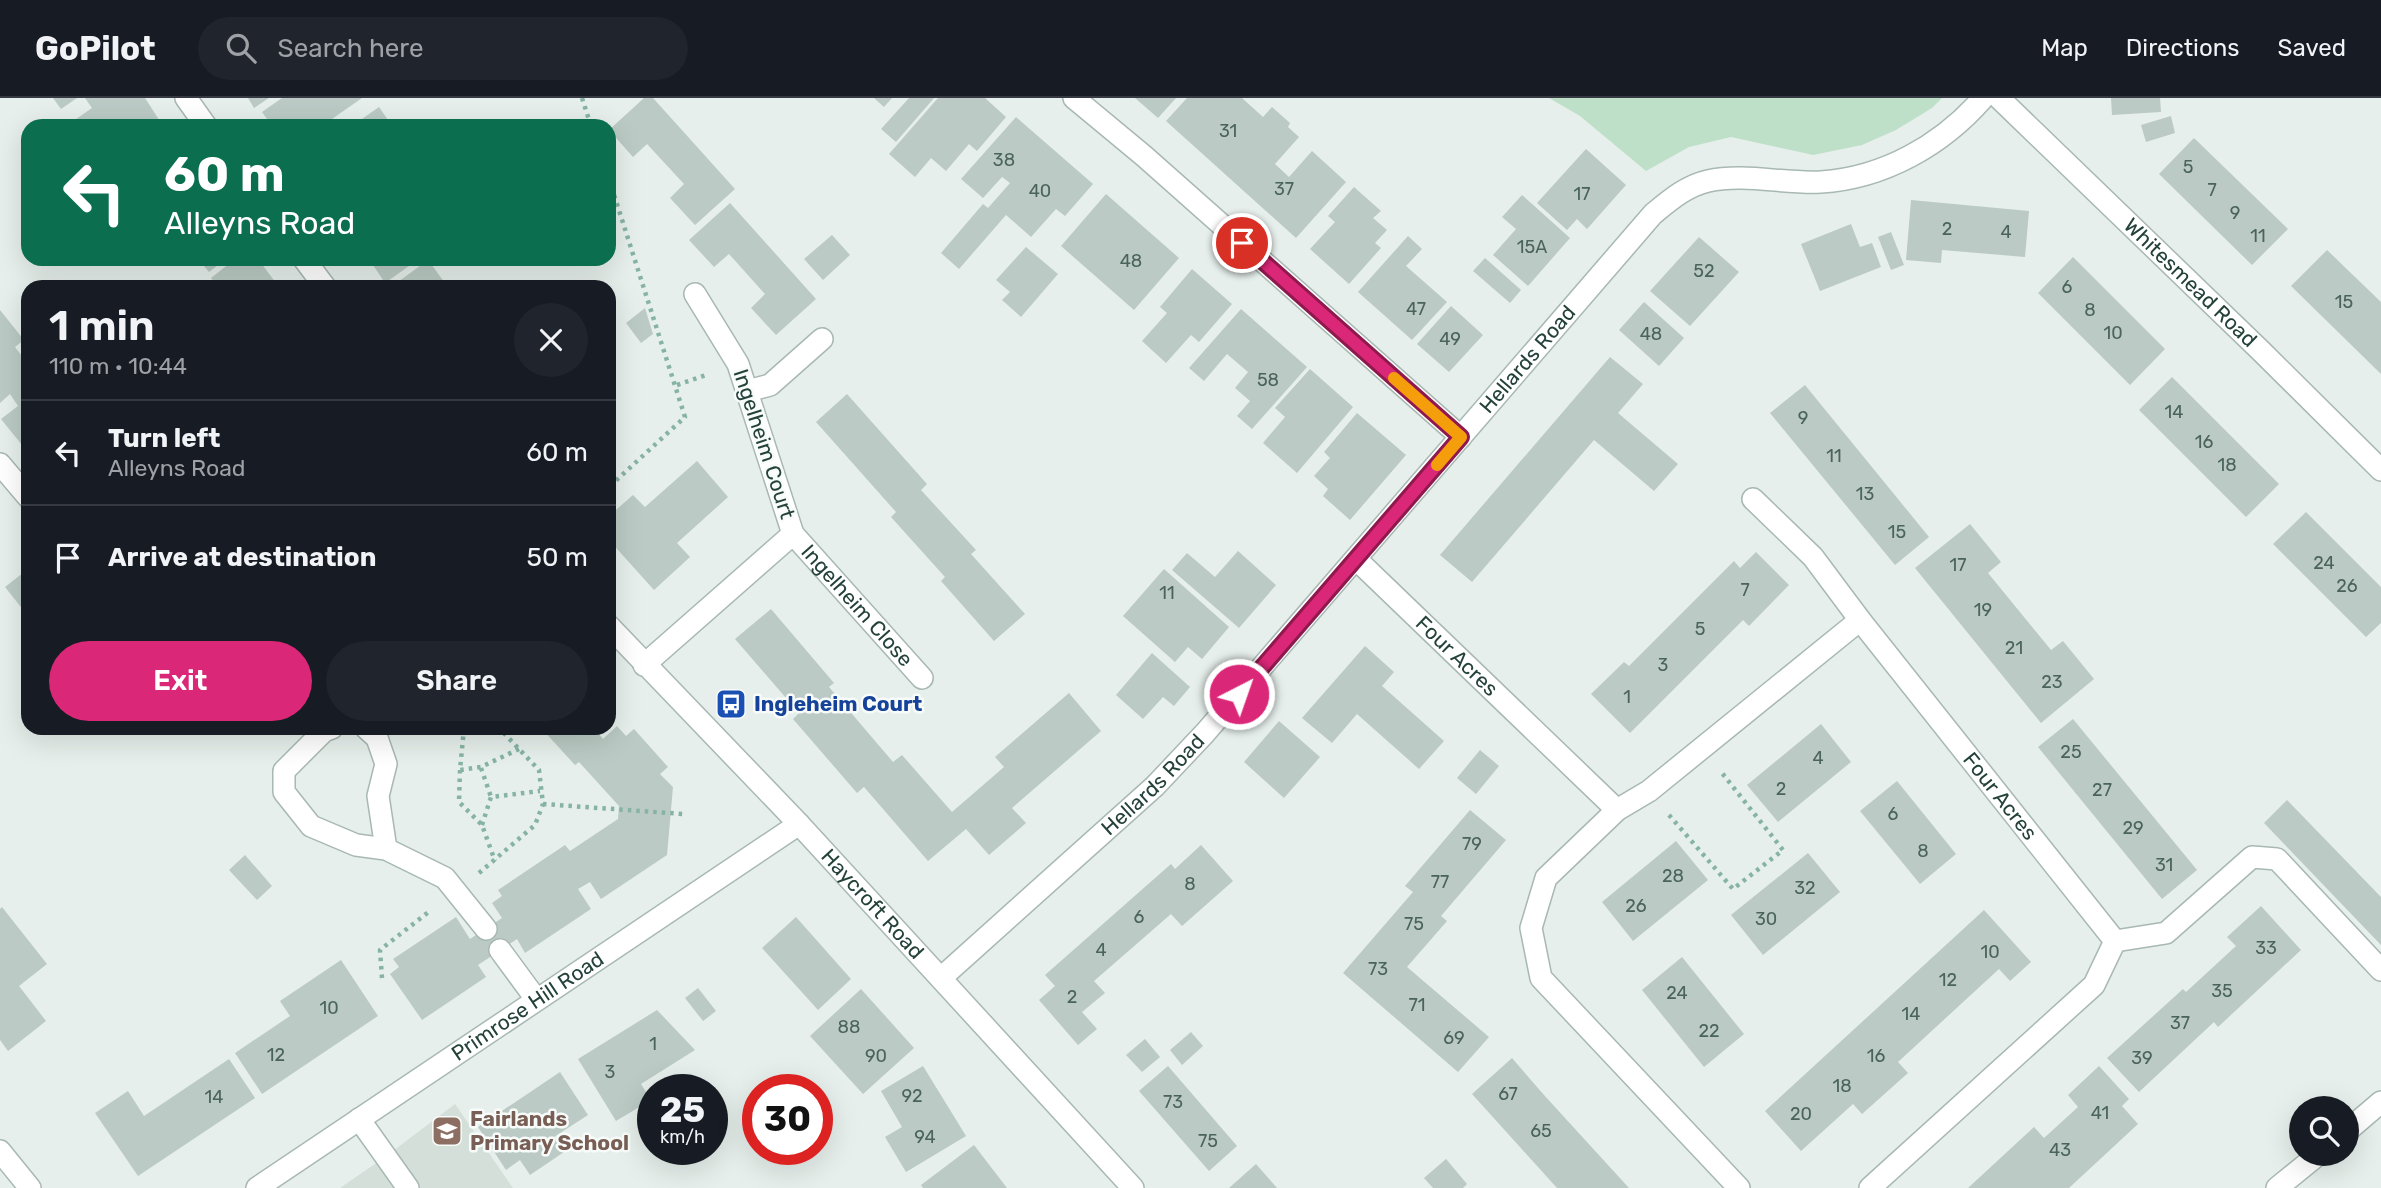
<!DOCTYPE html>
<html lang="en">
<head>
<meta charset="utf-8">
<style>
  :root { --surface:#171b24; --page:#20242c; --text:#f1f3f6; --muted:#9ea1a6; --line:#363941; --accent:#db2777 }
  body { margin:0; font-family:Rubik,sans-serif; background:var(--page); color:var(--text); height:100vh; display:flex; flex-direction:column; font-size:26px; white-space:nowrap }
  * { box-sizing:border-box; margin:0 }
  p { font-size:23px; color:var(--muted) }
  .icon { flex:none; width:38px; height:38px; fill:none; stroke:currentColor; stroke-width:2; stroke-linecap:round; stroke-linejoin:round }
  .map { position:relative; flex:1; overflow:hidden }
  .details { position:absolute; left:21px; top:182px; width:595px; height:455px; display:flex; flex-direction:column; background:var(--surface); border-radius:21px; box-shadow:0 7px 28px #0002 }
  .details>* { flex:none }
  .banner { position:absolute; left:21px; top:21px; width:595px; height:147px; border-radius:21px; box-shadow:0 7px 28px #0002; background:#0b6e4f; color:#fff; overflow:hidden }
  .fabs { position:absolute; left:2289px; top:998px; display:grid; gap:14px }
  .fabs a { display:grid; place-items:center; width:70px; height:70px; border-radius:50%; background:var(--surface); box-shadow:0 7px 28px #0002; font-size:35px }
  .speed { position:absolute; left:637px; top:976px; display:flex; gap:14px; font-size:35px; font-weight:700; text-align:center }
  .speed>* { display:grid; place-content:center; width:91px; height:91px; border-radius:50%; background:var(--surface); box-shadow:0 7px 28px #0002; line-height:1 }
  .speed small { font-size:18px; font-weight:400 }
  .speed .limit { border:10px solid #d22; background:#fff; color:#111 }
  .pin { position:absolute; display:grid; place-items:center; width:60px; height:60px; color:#fff; margin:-30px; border:4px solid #fff; border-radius:50%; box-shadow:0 2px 7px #0007 }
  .me { position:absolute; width:77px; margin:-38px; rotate:41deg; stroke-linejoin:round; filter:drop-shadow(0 0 5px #0008) }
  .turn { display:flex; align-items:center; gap:24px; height:147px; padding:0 28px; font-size:32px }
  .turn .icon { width:91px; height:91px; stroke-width:2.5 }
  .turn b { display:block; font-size:49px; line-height:60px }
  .round { display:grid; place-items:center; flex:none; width:74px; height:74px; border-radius:37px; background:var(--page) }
  .overview { display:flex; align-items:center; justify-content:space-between; height:119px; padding:0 28px }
  h1 { font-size:42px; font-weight:600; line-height:52px }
  .cta { display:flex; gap:14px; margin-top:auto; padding:14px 28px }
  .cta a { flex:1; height:80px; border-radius:42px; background:var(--accent); color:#fff; font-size:28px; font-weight:600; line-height:80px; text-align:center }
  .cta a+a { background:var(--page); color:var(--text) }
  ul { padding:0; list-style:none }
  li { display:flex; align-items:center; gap:21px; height:105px; padding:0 28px; border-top:2px solid var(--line) }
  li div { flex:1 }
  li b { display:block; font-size:26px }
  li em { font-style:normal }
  header { display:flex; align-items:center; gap:42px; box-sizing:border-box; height:98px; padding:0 35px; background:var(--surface); border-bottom:2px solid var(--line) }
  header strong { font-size:33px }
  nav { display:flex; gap:38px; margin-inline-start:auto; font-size:24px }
  .search { width:490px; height:63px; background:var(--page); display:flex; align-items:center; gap:18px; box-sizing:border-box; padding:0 24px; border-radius:38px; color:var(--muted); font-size:26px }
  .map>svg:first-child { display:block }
  .built { fill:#d4dfda }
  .green { fill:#bfe0c8 }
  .building { fill:#bbcac4 }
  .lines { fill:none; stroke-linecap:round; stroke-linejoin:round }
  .minor-casing { stroke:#a8b8b2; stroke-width:24 }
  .path { stroke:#86b3a5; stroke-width:4.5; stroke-dasharray:3.5 5; stroke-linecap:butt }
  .minor { stroke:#fff; stroke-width:21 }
  .route-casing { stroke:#8e194d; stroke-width:18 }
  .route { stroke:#db2777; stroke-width:12 }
  .slow { stroke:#f59e0b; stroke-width:12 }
  .labels { text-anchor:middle; stroke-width:5; stroke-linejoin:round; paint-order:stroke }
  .number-label { font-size:18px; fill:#4a645c }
  .street-label { font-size:21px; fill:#24423a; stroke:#f7fbf9 }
  .transit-label { font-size:21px; font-weight:bold; fill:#164399; stroke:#f7fbf9; text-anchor:start }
  .education-label { font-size:21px; font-weight:bold; fill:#785e54; stroke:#f7fbf9; text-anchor:start }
</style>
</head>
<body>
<header>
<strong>GoPilot</strong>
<div class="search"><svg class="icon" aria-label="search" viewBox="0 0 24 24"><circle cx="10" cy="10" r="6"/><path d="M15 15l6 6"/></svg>Search here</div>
<nav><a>Map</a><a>Directions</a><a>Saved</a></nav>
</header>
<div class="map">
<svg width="2381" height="1090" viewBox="0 0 2381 1090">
  <rect width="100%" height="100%" fill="#e6efeb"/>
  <path class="built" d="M455 1006 513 1090H340L385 1059Z"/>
  <path class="green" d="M1549 0H1942L1932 10 1896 32 1862 47 1813 57 1731 39 1689 49 1646 73 1580 18Z"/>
  <g class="building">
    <path d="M53 0H77L61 11Z"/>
    <path d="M85 0H145L163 28H70L69 26 92 10Z"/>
    <path d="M248 0H269L254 10Z"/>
    <path d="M282 0H362L322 28H272L262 14Z"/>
    <path d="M644 0H653L735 91 695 127 670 100 684 86 647 46 633 59 609 32Z"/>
    <path d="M874 0H892L884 9Z"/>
    <path d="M909 0H934L896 44 881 31Z"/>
    <path d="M938 0H985L1006 19 977 53 969 46 946 73 931 60 915 79 889 56Z"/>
    <path d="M1135 0H1176L1158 20Z"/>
    <path d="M1187 0H1242L1263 19 1272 9 1290 25 1288 29 1299 39 1275 66 1289 79 1312 53 1346 84 1296 140 1166 23Z"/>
    <path d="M2111 0H2160L2161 14 2112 17Z"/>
    <path d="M379 9 388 22 379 28H352Z"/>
    <path d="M2171 18 2175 35 2146 44 2141 27Z"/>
    <path d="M1016 19 1093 86 1065 118 1056 111 1031 139 1006 117 959 171 941 155 983 106 988 110 1010 85 1002 79 983 100 961 81Z"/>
    <path d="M2194 40 2288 131 2252 167 2159 76Z"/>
    <path d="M1586 51 1626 87 1587 131 1577 121 1567 132 1537 105Z"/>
    <path d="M1354 89 1381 113 1373 120 1387 132 1375 145 1381 150 1349 186 1310 151 1335 124 1328 118Z"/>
    <path d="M1106 96 1179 160 1134 212 1061 148Z"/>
    <path d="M1522 97 1570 140 1528 188 1493 157 1516 131 1502 119Z"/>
    <path d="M1911 102 2029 113 2025 159 1942 152 1941 165 1906 162Z"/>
    <path d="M730 105 816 201 776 237 751 210 765 196 729 156 714 169 689 142Z"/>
    <path d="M1851 126 1860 149 1872 145 1881 169 1820 193 1801 146Z"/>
    <path d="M1891 134 1904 167 1891 172 1878 139Z"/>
    <path d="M832 137 850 157 823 182 804 161Z"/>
    <path d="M1408 138 1422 151 1406 168 1447 204 1412 242 1358 194Z"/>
    <path d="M1699 139 1739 174 1690 228 1650 193Z"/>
    <path d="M1026 149 1058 176 1021 219 1002 202 1010 194 996 182Z"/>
    <path d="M2327 152 2381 204V276L2291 188Z"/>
    <path d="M2073 159 2165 251 2130 287 2038 195Z"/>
    <path d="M1485 160 1521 192 1510 205 1473 173Z"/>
    <path d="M198 161H226L209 174Z"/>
    <path d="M235 161H258L279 189H218L211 180Z"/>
    <path d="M369 161H419L385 185Z"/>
    <path d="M428 162 448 189H391Z"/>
    <path d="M1192 171 1232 206 1199 244 1191 237 1166 265 1142 243 1167 215 1160 209Z"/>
    <path d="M1644 204 1684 240 1659 268 1619 232Z"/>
    <path d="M1451 208 1483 237 1449 274 1417 246Z"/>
    <path d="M645 210 653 236 641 245 626 225Z"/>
    <path d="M1241 211 1307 269 1252 331 1237 318 1250 303 1235 290 1248 274 1227 256 1204 283 1189 270Z"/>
    <path d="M0 212 24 242 15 249 28 266V342L22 347 1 321 18 308 10 296 0 305Z"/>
    <path d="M1610 259 1643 286 1618 315 1678 366 1654 393 1594 342 1472 484 1440 457Z"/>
    <path d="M1310 271 1353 309 1297 375 1263 345 1285 319 1275 310Z"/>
    <path d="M2172 279 2279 386 2246 419 2139 312Z"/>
    <path d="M1805 287 1929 439 1895 467 1770 315Z"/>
    <path d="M847 296 927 386 921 392 976 452 971 456 1025 516 994 543 941 483 945 479 891 419 896 414 816 324Z"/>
    <path d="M1357 315 1406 357 1350 422 1323 398 1328 391 1314 378 1330 360 1324 354Z"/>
    <path d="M697 363 728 399 677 445 690 459 654 492 609 442V418L633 397 645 409Z"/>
    <path d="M2306 414 2381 489V525L2366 539 2273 446Z"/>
    <path d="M1970 426 2001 464 1988 475 2051 552 2063 543 2094 581 2041 625 1915 470Z"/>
    <path d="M1238 453 1276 487 1239 530 1172 472 1187 455 1215 479Z"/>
    <path d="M1756 454 1789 487 1749 528 1743 522 1630 635 1591 596 1624 564 1629 568 1734 463 1740 470Z"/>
    <path d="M28 471V518L5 489Z"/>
    <path d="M1164 471 1229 529 1202 561 1188 549 1175 564 1123 518Z"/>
    <path d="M771 511 834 585 829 589 893 664 902 657 952 714 1004 669 995 659 1069 595 1101 633 1012 710 1026 725 989 757 966 731 928 763 864 689 857 695 793 621 799 615 735 541Z"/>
    <path d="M1365 548 1394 574 1382 588 1444 643 1419 671 1357 616 1332 645 1302 620Z"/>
    <path d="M1152 555 1190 589 1174 608 1163 599 1143 621 1116 597Z"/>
    <path d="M2073 621 2197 772 2162 801 2038 649Z"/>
    <path d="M1279 623 1320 659 1284 700 1244 664Z"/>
    <path d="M1821 626 1851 664 1778 724 1747 687Z"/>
    <path d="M617 628 626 638 634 631 668 669 660 676 673 689 667 757 601 801 590 784 578 791 591 811 525 855 517 841 478 867 486 879 422 922 390 876 399 869 393 861 456 819 470 841 502 820 492 805 502 798 498 792 565 747 570 753 618 721 619 708 579 664 575 667 541 630H594L603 641Z"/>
    <path d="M1480 652 1499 668 1476 696 1457 680Z"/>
    <path d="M1897 683 1956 756 1920 786 1860 713Z"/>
    <path d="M2287 702 2381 799V847L2264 725Z"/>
    <path d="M1470 712 1506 742 1441 818 1447 823 1407 869 1489 939 1458 974 1343 875 1413 794 1405 788Z"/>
    <path d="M1676 743 1708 782 1633 843 1602 804Z"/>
    <path d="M1201 747 1233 783 1182 828 1171 816 1094 883 1105 895 1082 914 1097 931 1078 947 1039 902 1055 888 1045 877 1171 766 1175 771Z"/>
    <path d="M1808 755 1840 794 1763 857 1731 817Z"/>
    <path d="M245 757 272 788 257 802 229 772Z"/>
    <path d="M2261 808 2301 852 2218 929 2214 924 2139 994 2107 960 2183 891 2186 894 2236 848 2227 839Z"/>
    <path d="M2 809 47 866 19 888 46 923 8 953 0 942V811Z"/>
    <path d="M1984 812 2031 864 2010 883 1999 871 1898 964 1908 975 1862 1016 1853 1006 1801 1053 1765 1013Z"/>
    <path d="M796 819 851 881 818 912 762 850Z"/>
    <path d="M1682 859 1744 936 1704 969 1642 892Z"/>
    <path d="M341 862 378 918 262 996 235 955 290 918 280 903Z"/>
    <path d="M698 890 716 913 703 923 685 900Z"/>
    <path d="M861 891 914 950 863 996 810 938Z"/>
    <path d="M657 912 695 952 641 986 651 1002 616 1023 578 961Z"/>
    <path d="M1191 934 1203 948 1182 967 1170 952Z"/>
    <path d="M1145 941 1160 959 1142 974 1126 957Z"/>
    <path d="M1512 960 1544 997 1629 1090H1557L1472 996Z"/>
    <path d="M229 961 255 1000 138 1078 95 1015 128 993 144 1018Z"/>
    <path d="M923 968 966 1038 906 1074 885 1039 902 1029 881 993Z"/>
    <path d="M1168 968 1237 1048 1209 1073 1139 993Z"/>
    <path d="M2099 968 2129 1001 2122 1008 2138 1026 2069 1090H1968L2034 1029 2044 1040 2078 1009 2068 997Z"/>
    <path d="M560 974 588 1017 554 1039 564 1054 530 1077 520 1062 506 1072 478 1029Z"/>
    <path d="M974 1047 1007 1090H923L921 1087Z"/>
    <path d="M1446 1061 1467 1086 1463 1090H1433L1424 1080Z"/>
    <path d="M1256 1066 1277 1090H1229Z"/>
  </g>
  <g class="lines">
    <g class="minor-casing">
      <g id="minor">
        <path d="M186 0 206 28"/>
        <path d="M1074 0 1144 58 1461 339"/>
        <path id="s1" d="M1999 0 2261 253 2381 372"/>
        <path d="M304 161 325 189"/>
        <path d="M747 293 770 287 822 241"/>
        <path d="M0 366 28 399"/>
        <path d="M1753 401 1813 459 1860 522"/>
        <path id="s2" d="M793 436 922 580"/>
        <path id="s3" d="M1356 461 1617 712"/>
        <path id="s4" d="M609 528 799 726 1133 1090"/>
        <path d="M644 567 793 436 738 266 695 196"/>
        <path d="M332 630 324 633 284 673V694L311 728 356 747 386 751 445 780 486 831"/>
        <path d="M366 630 377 640 386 666 378 698 386 751"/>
        <path d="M2115 843 2166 835 2252 759 2277 761 2381 872"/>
        <path d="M500 852 536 901"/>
        <path id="s5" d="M941 880 1155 688 1205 635 1653 116C1670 102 1686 88 1708 83 1744 75 1784 86 1821 84 1884 80 1942 47 1983 0"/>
        <path d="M359 1021 408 1090"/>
        <path d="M2347 1033 2381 1004"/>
        <path d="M0 1053 30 1090"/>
        <path id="s6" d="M257 1090 799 726"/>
        <path id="s7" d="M1739 1090 1541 880 1531 830 1546 780 1617 712 1649 693 1860 522 2115 843 2094 887 1870 1090"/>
        <path d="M2277 1090 2320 1055"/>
      </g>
    </g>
    <g class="path">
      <path d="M582 0 591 28"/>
      <path d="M609 81 685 319 609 389"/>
      <path d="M677 287 709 276"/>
      <path d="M464 630 460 672 481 669 519 651"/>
      <path d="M481 670 491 699"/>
      <path d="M460 672 459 704 482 727 495 763"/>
      <path d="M543 706 683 716"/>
      <path d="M1669 717 1733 791 1783 752 1722 675"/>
      <path d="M482 727 491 699 540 693"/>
      <path d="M479 775 535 727 543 706 539 672 499 630"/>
      <path d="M382 880 380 852 431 812"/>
    </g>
    <use href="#minor" class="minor"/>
  </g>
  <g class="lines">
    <g class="route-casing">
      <path id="route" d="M1239 596 1461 339 1242 145"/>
    </g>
    <use href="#route" class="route"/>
    <path class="slow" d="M1394 280 1461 339 1437 367"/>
  </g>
  <defs>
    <g id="bus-square" transform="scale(1.575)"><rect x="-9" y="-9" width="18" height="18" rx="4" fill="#1a4fb4" stroke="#f7fbf9"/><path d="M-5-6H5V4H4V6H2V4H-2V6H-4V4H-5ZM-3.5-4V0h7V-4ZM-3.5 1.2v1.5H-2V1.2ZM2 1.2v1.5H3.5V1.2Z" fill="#fff"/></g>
    <g id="school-square" transform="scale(1.575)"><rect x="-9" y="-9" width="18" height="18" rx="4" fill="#8d6e63" stroke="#f7fbf9"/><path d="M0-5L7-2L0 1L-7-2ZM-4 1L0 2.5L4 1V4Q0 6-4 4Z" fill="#fff"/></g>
  </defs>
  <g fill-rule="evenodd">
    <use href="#bus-square" x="731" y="606"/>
    <use href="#school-square" x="447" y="1033"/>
  </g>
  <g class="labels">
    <g class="number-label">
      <text x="1228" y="39">31</text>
      <text x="1004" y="68">38</text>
      <text x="2188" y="75">5</text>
      <text x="1284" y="97">37</text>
      <text x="2212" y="98">7</text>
      <text x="1040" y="99">40</text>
      <text x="1582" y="102">17</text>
      <text x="2235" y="121">9</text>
      <text x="1947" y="137">2</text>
      <text x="2006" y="140">4</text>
      <text x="2258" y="144">11</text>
      <text x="1532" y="155">15A</text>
      <text x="1131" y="169">48</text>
      <text x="1704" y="179">52</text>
      <text x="2067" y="195">6</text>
      <text x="2344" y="210">15</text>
      <text x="1416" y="217">47</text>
      <text x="2090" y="218">8</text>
      <text x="2113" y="241">10</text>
      <text x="1651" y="242">48</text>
      <text x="1450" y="247">49</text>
      <text x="1268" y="288">58</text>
      <text x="2174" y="320">14</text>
      <text x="1803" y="326">9</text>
      <text x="2204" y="350">16</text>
      <text x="1834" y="364">11</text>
      <text x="2227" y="373">18</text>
      <text x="1865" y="402">13</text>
      <text x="1897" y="440">15</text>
      <text x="2324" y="471">24</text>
      <text x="1958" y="473">17</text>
      <text x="2347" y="494">26</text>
      <text x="1745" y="498">7</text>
      <text x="1167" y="501">11</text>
      <text x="1983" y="518">19</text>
      <text x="1700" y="537">5</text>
      <text x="2014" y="556">21</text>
      <text x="1663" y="573">3</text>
      <text x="2052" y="590">23</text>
      <text x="1627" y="605">1</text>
      <text x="2071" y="660">25</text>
      <text x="1818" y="666">4</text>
      <text x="1781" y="697">2</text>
      <text x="2102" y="698">27</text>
      <text x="1893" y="722">6</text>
      <text x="2133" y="736">29</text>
      <text x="1472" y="752">79</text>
      <text x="1923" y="759">8</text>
      <text x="2164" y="773">31</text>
      <text x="1673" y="784">28</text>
      <text x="1440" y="790">77</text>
      <text x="1190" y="792">8</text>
      <text x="1805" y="796">32</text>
      <text x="1636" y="814">26</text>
      <text x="1139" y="825">6</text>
      <text x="1766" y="827">30</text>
      <text x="1414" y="832">75</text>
      <text x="2266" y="856">33</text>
      <text x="1101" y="858">4</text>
      <text x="1990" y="860">10</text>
      <text x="1378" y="877">73</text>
      <text x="1948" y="888">12</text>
      <text x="2222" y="899">35</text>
      <text x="1677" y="901">24</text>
      <text x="1072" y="905">2</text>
      <text x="1417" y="913">71</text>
      <text x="329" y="916">10</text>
      <text x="1911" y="922">14</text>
      <text x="2180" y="931">37</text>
      <text x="849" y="935">88</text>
      <text x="1709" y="939">22</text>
      <text x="1454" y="946">69</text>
      <text x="653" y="952">1</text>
      <text x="276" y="963">12</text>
      <text x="876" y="964">90</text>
      <text x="1876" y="964">16</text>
      <text x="2142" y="966">39</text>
      <text x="610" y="980">3</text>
      <text x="1842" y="994">18</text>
      <text x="1508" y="1002">67</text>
      <text x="912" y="1004">92</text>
      <text x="214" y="1005">14</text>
      <text x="1173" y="1010">73</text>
      <text x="2100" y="1021">41</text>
      <text x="1801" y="1022">20</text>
      <text x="1541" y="1039">65</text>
      <text x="925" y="1045">94</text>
      <text x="1208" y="1049">75</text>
      <text x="2060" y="1058">43</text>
    </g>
    <g class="street-label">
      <text dy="7" stroke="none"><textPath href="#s1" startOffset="266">Whitesmead Road</textPath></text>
      <text dy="7" stroke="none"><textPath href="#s5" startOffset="854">Hellards Road</textPath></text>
      <text transform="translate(764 346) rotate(72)" y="7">Ingelheim Court</text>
      <text dy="7" stroke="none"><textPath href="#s2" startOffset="96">Ingelheim Close</textPath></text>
      <text dy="7" stroke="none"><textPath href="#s3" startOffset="140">Four Acres</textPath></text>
      <text dy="7" stroke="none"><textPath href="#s5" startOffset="287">Hellards Road</textPath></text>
      <text dy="7" stroke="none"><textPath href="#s7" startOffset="1024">Four Acres</textPath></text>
      <text dy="7" stroke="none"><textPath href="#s4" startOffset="383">Haycroft Road</textPath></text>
      <text dy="7" stroke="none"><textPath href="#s6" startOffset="326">Primrose Hill Road</textPath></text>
    </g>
    <g class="transit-label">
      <text x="754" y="613">Ingleheim Court</text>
    </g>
    <g class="education-label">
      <text x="470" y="1028">Fairlands<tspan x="470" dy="24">Primary School</tspan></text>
    </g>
  </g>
</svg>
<div class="fabs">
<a><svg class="icon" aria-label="search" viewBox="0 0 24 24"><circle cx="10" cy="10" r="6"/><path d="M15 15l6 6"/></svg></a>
</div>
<div class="speed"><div>25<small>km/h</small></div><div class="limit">30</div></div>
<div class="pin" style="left:1242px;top:145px;background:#d93025"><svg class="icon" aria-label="arrive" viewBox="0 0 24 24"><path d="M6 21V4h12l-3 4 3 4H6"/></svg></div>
<svg class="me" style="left:1239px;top:596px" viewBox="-20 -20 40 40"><circle r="17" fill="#db2777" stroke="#fff" stroke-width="3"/><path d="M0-11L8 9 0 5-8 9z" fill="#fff"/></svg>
<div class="banner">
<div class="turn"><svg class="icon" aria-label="left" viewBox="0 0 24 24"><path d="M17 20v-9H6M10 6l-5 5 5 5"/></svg><div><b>60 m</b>Alleyns Road</div></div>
</div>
<section class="details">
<div class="overview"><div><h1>1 min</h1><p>110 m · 10:44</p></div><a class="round"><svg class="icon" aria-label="close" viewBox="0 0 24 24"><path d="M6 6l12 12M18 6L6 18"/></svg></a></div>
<ul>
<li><svg class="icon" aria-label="left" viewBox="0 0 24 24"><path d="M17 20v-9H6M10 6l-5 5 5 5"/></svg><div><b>Turn left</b><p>Alleyns Road</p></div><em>60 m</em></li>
<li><svg class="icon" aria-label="arrive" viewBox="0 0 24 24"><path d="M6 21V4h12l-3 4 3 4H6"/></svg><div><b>Arrive at destination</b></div><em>50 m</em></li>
</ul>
<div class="cta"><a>Exit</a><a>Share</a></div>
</section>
</div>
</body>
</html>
